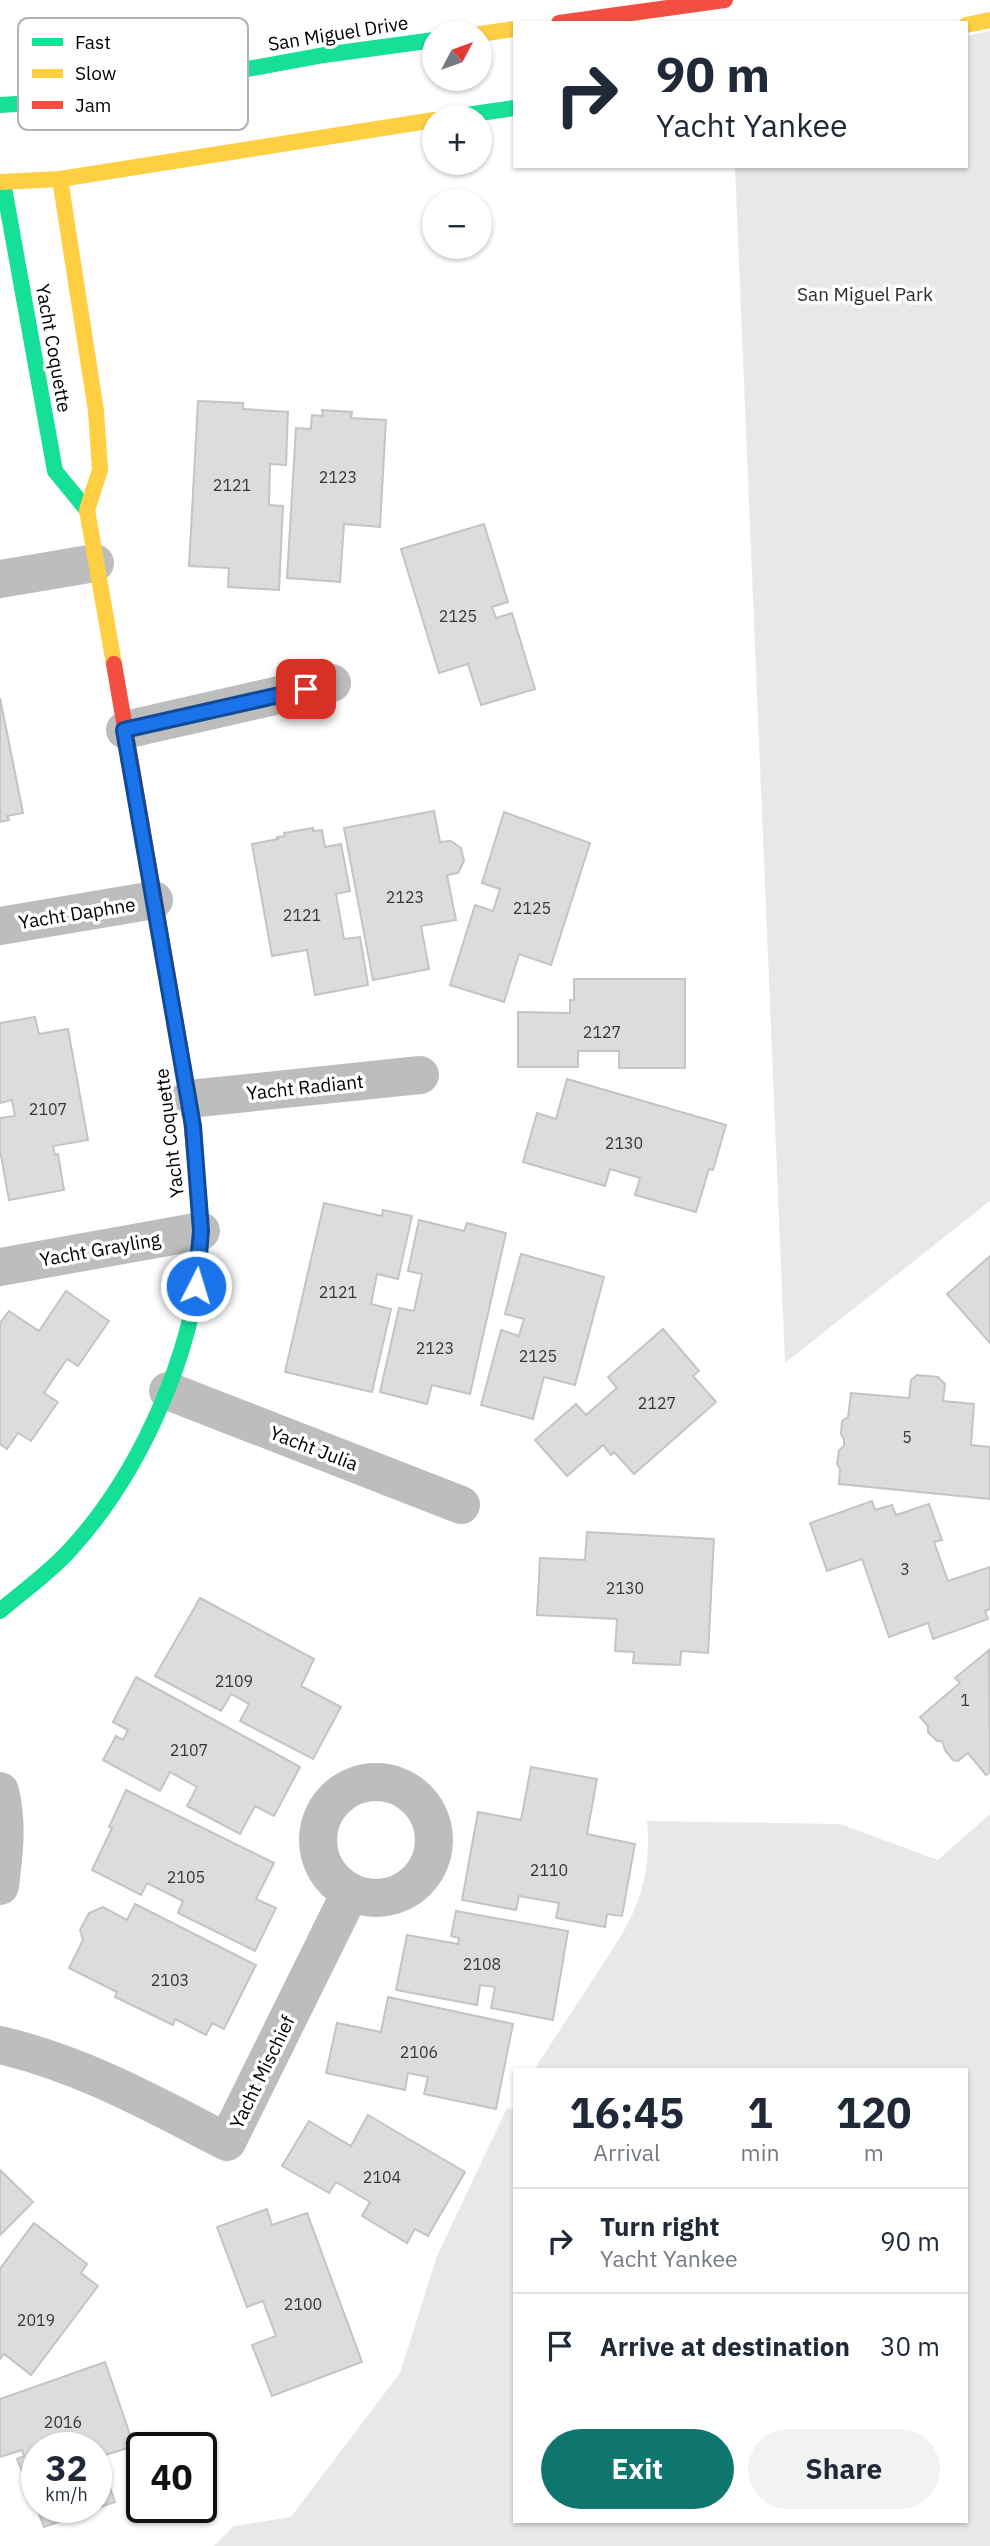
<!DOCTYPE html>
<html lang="en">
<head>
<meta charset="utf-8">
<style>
  :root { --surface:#fff; --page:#f2f2f3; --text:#1f2937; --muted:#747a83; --line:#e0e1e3; --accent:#0f766e }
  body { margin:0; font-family:"IBM Plex Sans",sans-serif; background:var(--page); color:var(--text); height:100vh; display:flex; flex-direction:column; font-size:26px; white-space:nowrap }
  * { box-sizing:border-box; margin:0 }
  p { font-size:23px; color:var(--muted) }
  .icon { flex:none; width:38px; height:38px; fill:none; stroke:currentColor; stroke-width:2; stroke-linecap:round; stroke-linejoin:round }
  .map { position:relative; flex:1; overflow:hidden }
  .panel { position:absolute; left:513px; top:2068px; width:455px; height:455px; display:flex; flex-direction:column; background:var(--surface); border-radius:0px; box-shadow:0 2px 5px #0004 }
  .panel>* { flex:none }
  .top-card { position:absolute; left:513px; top:21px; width:455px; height:147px; border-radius:0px; box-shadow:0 2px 5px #0004; background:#fff; color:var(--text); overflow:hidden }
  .needle { width:46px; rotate:49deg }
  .controls { position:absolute; left:422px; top:21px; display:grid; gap:14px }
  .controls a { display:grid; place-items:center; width:70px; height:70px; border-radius:50%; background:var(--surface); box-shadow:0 2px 5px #0004; font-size:35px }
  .speed { position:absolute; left:21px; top:2432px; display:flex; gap:14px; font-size:35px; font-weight:700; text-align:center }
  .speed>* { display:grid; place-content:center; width:91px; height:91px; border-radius:50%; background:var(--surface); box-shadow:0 2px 5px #0004; line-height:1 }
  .speed small { font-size:18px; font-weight:400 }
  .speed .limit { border:4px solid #111; border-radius:10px; background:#fff; color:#111 }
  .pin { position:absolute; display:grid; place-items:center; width:60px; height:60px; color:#fff; margin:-30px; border-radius:14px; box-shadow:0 4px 10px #0006 }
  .me { position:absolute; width:77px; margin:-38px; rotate:5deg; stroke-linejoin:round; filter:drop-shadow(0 0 5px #0008) }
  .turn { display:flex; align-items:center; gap:24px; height:147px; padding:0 28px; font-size:32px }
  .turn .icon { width:91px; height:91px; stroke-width:2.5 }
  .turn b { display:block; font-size:49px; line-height:60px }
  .eta { display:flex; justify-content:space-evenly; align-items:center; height:119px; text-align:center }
  .eta b { font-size:42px; font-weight:800; line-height:49px }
  .primary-button { display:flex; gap:14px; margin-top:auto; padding:14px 28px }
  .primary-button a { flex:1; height:80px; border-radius:42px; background:var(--accent); color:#fff; font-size:28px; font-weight:800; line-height:80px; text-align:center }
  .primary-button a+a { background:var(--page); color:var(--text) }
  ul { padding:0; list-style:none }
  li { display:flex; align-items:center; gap:21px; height:105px; padding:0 28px; border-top:2px solid var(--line) }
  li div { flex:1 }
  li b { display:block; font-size:26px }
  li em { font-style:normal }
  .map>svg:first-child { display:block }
  .green { fill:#e8e8e8 }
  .building { fill:#dcdcdc; stroke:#c4c4c4; stroke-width:2 }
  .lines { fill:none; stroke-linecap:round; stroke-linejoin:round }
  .street { stroke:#bdbdbd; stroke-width:38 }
  .fast { stroke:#16e098; stroke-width:16 }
  .slow { stroke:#ffcf43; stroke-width:16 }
  .jam { stroke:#f24e42; stroke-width:16 }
  .route-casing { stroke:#114b97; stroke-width:18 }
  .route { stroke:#1a73e8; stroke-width:12 }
  .labels { text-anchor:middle; stroke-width:7; stroke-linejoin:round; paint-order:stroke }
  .number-label { font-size:16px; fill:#373737 }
  .street-label { font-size:19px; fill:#000; stroke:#fff }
  .park-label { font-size:19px; fill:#2d2d2d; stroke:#fff }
  .key { fill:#fff; stroke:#b2b2b2; stroke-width:2 }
  .key-label { font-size:19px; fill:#000 }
</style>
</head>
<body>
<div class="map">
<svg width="990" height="2546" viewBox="0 0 990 2546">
  <rect width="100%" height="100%" fill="#fff"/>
  <g class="green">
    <path d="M990 31V1201L785 1363 735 166H966V36Z"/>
    <path d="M990 1814V2546H214L234 2526 291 2517 400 2373 437 2256 507 2108 514 2110V2522H966V2070H534C552 2042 571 2013 590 1984 628 1926 653 1894 647 1821L840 1824 938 1860Z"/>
  </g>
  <g class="building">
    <path d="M198 401 243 403V409L288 412 286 465 270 464 269 505 283 506 279 590 228 587 229 568 189 566Z"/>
    <path d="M322 410 352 412 351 418 386 420 380 527 344 524 340 582 287 578 296 428 311 429 312 415 323 416Z"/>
    <path d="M484 524 508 602 492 607 496 618 512 613 535 689 481 705 468 664 439 673 401 549Z"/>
    <path d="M0 698 23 813 7 816 9 820 0 822Z"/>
    <path d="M434 811 440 842 451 841 461 848 464 861 458 873 447 875 456 920 421 926 429 969 373 980 344 828Z"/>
    <path d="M504 812 590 843 551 965 519 954 504 1002 450 985 475 905 493 911 500 889 482 883Z"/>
    <path d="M313 828V831L322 830 325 847 341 844 350 891 336 894 344 939 360 937 368 985 315 995 307 950 272 956 252 844 278 839 277 837 285 836 284 833Z"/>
    <path d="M574 979H685V1068H619V1051H578V1067H518V1012L570 1013V1000H574Z"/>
    <path d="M35 1017 39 1034 68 1029 88 1140 53 1146 55 1155 58 1154 64 1190 9 1200 0 1150V1118L15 1116 12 1100 0 1103V1023Z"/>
    <path d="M567 1079 726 1125 713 1170 709 1169 696 1212 635 1195 640 1178 610 1169 605 1186 523 1162 537 1113 556 1119Z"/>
    <path d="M324 1203 382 1216 383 1210 412 1216 398 1279 377 1274 371 1304 391 1309 372 1392 285 1372Z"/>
    <path d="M419 1220 464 1231 467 1223 506 1233 470 1394 432 1385 427 1404 380 1392 399 1308 414 1311 422 1274 408 1271Z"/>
    <path d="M521 1254 604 1277 575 1385 544 1377 533 1419 481 1405 501 1330 519 1336 524 1319 505 1314Z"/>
    <path d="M990 1256V1343L947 1294Z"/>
    <path d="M66 1291 109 1321 78 1366 67 1359 44 1393 58 1402 31 1441 18 1433 7 1449 0 1444V1323L9 1311 39 1331Z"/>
    <path d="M663 1329 699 1371 693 1376 716 1402 634 1474 614 1452 611 1455 603 1445 567 1476 535 1440 576 1404 586 1415 617 1388 608 1377Z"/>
    <path d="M917 1375 938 1377 945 1384 943 1401 974 1404 971 1445 990 1447V1499L839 1484 840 1469 837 1464 839 1450 844 1446V1439L841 1434 842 1421 848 1417 851 1393 909 1398 911 1380Z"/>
    <path d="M872 1501 875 1510 892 1505 896 1515 929 1504 942 1540 934 1542 948 1581 990 1567V1609L985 1611 988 1619 933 1639 928 1623 889 1637 862 1559 827 1571 810 1523Z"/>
    <path d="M587 1532 714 1539 708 1653 681 1651 680 1665 633 1663 634 1652 615 1651 617 1619 537 1615 540 1558 585 1560Z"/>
    <path d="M200 1598 314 1659 301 1686 341 1707 313 1759 240 1721 249 1704 231 1694 221 1711 155 1676Z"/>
    <path d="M989 1650 990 1772 986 1775 968 1753 958 1761 953 1760 945 1750 942 1741H937L928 1732V1726L920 1717 960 1683 955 1678Z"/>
    <path d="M136 1677 300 1767 274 1816 255 1806 240 1834 187 1806 197 1787 170 1772 160 1791 103 1760 116 1736 123 1740 128 1730 113 1722Z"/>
    <path d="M531 1767 597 1779 587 1834 635 1844 622 1916 607 1914 605 1927 556 1918 559 1903 519 1896 516 1910 462 1900 478 1812 521 1820Z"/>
    <path d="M126 1790 274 1863 256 1899 276 1908 255 1951 178 1913 183 1901 147 1883 141 1895 92 1870 112 1828 109 1827Z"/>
    <path d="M135 1904 256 1965 224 2029 212 2023 206 2035 175 2019 173 2025 115 1997 117 1992 69 1968 83 1940 80 1930 89 1913 103 1907 127 1920Z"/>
    <path d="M456 1911 568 1931 553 2020 491 2008 495 1987 480 1985 477 2005 396 1990 407 1935 458 1944 459 1938 451 1936Z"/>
    <path d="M388 1997 513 2024 496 2109 424 2094 428 2077 408 2073 405 2090 326 2073 337 2023 381 2032Z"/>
    <path d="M368 2115 465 2172 428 2236 415 2229 407 2243 362 2216 370 2202 336 2182 329 2193 282 2166 309 2121 351 2146Z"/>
    <path d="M0 2170 33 2202 0 2235Z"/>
    <path d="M267 2209 272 2225 307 2213 362 2362 272 2396 252 2345 276 2336 263 2301 247 2307 217 2227Z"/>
    <path d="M34 2223 87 2264 81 2273 98 2286 31 2375 4 2354 0 2359V2269Z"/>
    <path d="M105 2362 134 2446 99 2457 115 2502 44 2527 37 2508H96V2448H37V2507L17 2459 24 2456 22 2450 0 2457V2399Z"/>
  </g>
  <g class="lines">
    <g class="street">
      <path d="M0 579 95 563"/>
      <path d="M125 730 332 683"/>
      <path d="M0 926 154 900"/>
      <path d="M189 1099 420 1075"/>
      <path d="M0 1267 201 1231"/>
      <path d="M168 1391 461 1505"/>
      <circle cx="376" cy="1840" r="58"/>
      <path d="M0 1791C8 1823 4 1854 0 1886"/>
      <path d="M0 2045C82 2064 153 2104 227 2142L350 1893"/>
    </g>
    <g class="fast">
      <path d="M0 105 78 100 324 55 434 40"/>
      <path d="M453 117 514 108"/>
      <path d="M3 182 55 471 87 510"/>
      <path d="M0 1611C22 1592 49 1573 69 1551 142 1472 201 1340 201 1231 201 1201 195 1170 193 1140"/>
    </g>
    <g class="slow">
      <path d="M966 25 990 20"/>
      <path d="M480 34 514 29"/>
      <path d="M60 179 96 411 100 470 87 510 114 664"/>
      <path d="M0 182 60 179 434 120"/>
    </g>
    <g class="jam">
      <path d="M559 23 725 0"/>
      <path d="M114 664 189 1099 193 1140"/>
    </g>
  </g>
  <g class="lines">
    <g class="route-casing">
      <path id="route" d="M196 1286 201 1231 193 1126 124 730 306 689"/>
    </g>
    <use href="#route" class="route"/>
  </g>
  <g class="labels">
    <g class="number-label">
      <text x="338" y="483">2123</text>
      <text x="232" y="491">2121</text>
      <text x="458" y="622">2125</text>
      <text x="405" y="903">2123</text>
      <text x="532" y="914">2125</text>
      <text x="302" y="921">2121</text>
      <text x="602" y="1038">2127</text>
      <text x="48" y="1115">2107</text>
      <text x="624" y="1149">2130</text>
      <text x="338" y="1298">2121</text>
      <text x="435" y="1354">2123</text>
      <text x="538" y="1362">2125</text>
      <text x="657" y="1409">2127</text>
      <text x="907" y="1443">5</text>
      <text x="905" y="1575">3</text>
      <text x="625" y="1594">2130</text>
      <text x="234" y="1687">2109</text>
      <text x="965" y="1706">1</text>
      <text x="189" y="1756">2107</text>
      <text x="549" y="1876">2110</text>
      <text x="186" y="1883">2105</text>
      <text x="482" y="1970">2108</text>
      <text x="170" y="1986">2103</text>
      <text x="419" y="2058">2106</text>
      <text x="382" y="2183">2104</text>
      <text x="303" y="2310">2100</text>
      <text x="36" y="2326">2019</text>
      <text x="63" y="2428">2016</text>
    </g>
    <g class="street-label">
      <text transform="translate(338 33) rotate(-9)" y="7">San Miguel Drive</text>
      <text transform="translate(54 348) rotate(80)" y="7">Yacht Coquette</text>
      <text transform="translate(77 913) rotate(-9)" y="7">Yacht Daphne</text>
      <text transform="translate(305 1087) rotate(-6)" y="7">Yacht Radiant</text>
      <text transform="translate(169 1133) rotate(-97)" y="7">Yacht Coquette</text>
      <text transform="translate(100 1249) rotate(-10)" y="7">Yacht Grayling</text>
      <text transform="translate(314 1448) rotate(21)" y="7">Yacht Julia</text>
      <text transform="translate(262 2072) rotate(-64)" y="7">Yacht Mischief</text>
    </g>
    <g class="park-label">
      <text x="865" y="301">San Miguel Park</text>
    </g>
  </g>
  <rect x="18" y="18" width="230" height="112" rx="10" class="key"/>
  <rect x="32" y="38" width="31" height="8" fill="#16e098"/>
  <rect x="32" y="69" width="31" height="9" fill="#ffcf43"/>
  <rect x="32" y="101" width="31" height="8" fill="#f24e42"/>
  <g class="key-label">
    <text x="75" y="49">Fast</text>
    <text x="75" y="80">Slow</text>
    <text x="75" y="112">Jam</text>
  </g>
</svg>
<div class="controls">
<a><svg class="needle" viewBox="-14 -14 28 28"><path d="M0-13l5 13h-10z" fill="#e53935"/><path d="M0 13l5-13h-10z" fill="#747a83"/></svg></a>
<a>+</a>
<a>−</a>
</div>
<div class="speed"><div>32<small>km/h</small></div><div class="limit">40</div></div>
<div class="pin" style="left:306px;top:689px;background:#d93025"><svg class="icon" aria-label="arrive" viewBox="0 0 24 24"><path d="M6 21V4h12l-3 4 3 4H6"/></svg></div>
<svg class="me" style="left:196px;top:1286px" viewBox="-20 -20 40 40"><circle r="17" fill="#1a73e8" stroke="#fff" stroke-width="3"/><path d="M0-11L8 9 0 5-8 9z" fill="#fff"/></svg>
<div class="top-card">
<div class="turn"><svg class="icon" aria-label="right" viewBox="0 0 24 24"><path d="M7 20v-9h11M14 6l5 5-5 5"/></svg><div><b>90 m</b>Yacht Yankee</div></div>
</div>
<section class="panel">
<div class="eta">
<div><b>16:45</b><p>Arrival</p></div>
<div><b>1</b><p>min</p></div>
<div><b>120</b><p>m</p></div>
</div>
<ul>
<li><svg class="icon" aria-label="right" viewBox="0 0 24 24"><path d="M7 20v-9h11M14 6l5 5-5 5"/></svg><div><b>Turn right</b><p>Yacht Yankee</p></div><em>90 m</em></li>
<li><svg class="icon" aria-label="arrive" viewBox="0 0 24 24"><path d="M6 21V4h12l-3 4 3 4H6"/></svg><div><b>Arrive at destination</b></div><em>30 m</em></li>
</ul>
<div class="primary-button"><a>Exit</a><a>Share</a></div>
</section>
</div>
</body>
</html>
